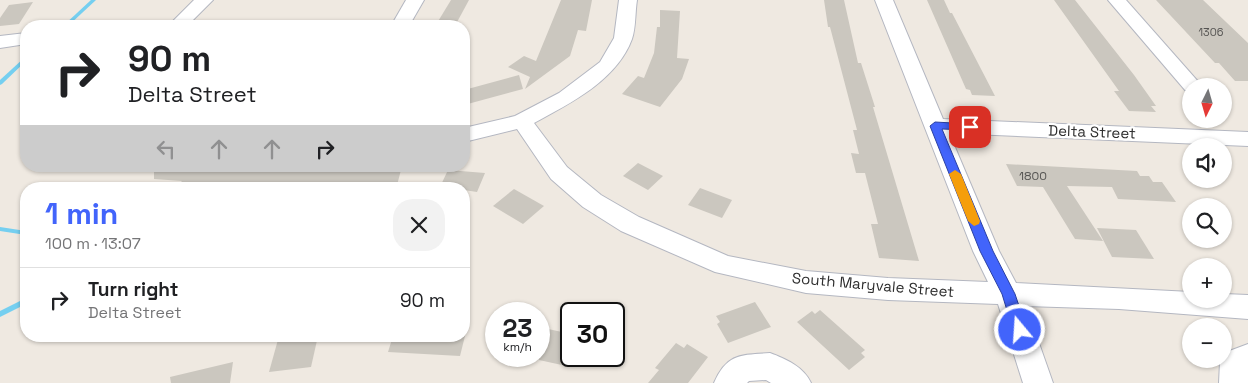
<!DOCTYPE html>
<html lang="en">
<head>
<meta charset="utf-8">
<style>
  :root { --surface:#fff; --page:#f2f2f2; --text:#202124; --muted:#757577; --line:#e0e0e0; --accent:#4264fb }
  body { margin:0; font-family:"Space Grotesk",sans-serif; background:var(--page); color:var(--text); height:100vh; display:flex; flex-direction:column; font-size:19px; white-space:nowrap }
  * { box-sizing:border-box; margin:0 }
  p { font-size:16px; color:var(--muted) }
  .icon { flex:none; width:28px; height:28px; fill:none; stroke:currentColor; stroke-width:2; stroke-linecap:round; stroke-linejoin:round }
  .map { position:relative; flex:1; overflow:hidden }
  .panel { position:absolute; left:20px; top:182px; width:450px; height:160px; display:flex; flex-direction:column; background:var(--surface); border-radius:20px; box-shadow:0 1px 4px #0004 }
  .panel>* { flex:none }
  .banner { position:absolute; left:20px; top:20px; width:450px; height:152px; border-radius:20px; box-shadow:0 1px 4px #0004; background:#fff; color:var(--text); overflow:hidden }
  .needle { width:32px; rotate:185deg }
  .fabs { position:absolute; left:1182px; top:78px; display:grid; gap:10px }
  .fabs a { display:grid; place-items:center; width:50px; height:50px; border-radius:50%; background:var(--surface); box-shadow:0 1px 4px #0004; font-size:25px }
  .speed { position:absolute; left:485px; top:302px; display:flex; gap:10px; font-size:25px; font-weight:700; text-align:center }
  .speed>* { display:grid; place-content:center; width:65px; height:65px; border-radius:50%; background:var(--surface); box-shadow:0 1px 4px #0004; line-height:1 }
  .speed small { font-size:12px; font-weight:400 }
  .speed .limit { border:2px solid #111; border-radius:8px; background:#fff; color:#111 }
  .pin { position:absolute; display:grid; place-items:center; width:42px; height:42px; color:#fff; margin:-21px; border-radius:10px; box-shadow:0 2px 8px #0006 }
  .me { position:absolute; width:55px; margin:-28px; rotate:342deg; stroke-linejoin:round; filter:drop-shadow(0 0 4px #0008) }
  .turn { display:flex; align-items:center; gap:18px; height:105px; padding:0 25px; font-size:22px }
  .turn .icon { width:65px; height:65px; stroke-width:2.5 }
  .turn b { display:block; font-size:35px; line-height:42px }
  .lanes { display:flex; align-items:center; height:48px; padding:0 25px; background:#0003; justify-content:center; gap:25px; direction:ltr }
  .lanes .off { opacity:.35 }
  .round { display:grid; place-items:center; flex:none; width:52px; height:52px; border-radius:20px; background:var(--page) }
  .headline { display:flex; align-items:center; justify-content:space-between; height:85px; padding:0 25px }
  h1 { font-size:30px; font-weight:800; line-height:38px; color:var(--accent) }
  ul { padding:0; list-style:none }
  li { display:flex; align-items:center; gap:15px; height:65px; padding:0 25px; border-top:1px solid var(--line) }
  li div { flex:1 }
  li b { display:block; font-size:19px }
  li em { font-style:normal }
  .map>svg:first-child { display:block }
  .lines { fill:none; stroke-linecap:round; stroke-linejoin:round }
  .stream { fill:#75cff0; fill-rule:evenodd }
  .building { fill:#cbc7bf }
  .minor-casing { stroke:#b4b7c1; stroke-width:2 }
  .minor { fill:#fff; fill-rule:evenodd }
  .route { fill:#4264fb; stroke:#2b41a3 }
  .slow { fill:#f59e0b }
  .labels { text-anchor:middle; stroke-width:4.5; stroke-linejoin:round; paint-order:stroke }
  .far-number-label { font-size:11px; fill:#555452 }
  .number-label { font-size:12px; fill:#555452 }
  .street-label { font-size:15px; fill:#2e2e2e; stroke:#fff }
</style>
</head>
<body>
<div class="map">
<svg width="1248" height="383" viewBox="0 0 1248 383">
  <rect width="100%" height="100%" fill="#efe9e1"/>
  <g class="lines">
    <g class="stream">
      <path d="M91 0H96L68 26H63Z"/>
      <path d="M24 58H26V61L2 84 0 85V80Z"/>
      <path d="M0 227 26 231V235L0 231Z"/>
      <path d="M26 298V304L0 317V311Z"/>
    </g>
  </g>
  <g class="building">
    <path d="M451 0H469L456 24 437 23Z"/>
    <path d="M561 0H592L586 31 578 30 570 56 525 89 530 77 508 67 524 56 536 61Z"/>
    <path d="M824 0H844L858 63H861L875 107H873L919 261 879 258 871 224H878L865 173H856L851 153 859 154 853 130H857L830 27H828Z"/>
    <path d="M927 0H944L950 13H952L995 96 972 95 970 90 966 89Z"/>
    <path d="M1054 0H1075L1134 75 1156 106H1151L1156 112 1129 111 1114 91H1119Z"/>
    <path d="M1156 0H1203L1248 43V81H1235L1219 63H1215Z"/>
    <path d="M33 2 19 24 0 26V18L9 5Z"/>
    <path d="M660 10 680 11 677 58 689 59 682 79 660 107 622 94 638 76 644 78 654 53 657 27H660Z"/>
    <path d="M519 75 523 89 464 105V90Z"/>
    <path d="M638 163 663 176 648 190 623 176Z"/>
    <path d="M1006 164 1137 171 1140 176H1149L1153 182H1162L1176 202 1118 199 1112 187 1067 186 1103 241 1075 239 1043 187 1017 186Z"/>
    <path d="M154 166 244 168 245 166H280L369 171 401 170 396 189H297L298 187 213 182 210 185 180 183 182 181 154 179Z"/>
    <path d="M448 170 485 173 477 192 464 190V189H439Z"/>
    <path d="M700 188 732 200 722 218 688 205Z"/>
    <path d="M514 189 544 206 523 224 493 206Z"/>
    <path d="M1097 228 1136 230 1154 259 1112 257Z"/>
    <path d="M755 302 771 327 728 343 717 324 720 322 716 316Z"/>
    <path d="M820 310 865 350 861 353 865 357 849 370 797 322 812 311 815 314Z"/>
    <path d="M539 327 571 334V367L539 360Z"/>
    <path d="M279 336H318L311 367 269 372Z"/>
    <path d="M393 336H465L460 356 388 352Z"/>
    <path d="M676 343 684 348 687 344 708 357 688 383H648L659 370 655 368Z"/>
    <path d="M233 362 230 383H171L170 377Z"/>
  </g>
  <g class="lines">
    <g class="minor-casing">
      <g id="minor">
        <path d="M194 0H213L187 26H168Z"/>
        <path d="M406 0H424L409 26H391Z"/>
        <path d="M619 0H637C635 12 636 27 632 39 617 80 571 103 534 123L567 167 601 195 639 217 728 256 806 271 888 278 988 282 973 251 875 0H893L943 119 1248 132V146L949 133 999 251 1016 283 1191 292V299H1224V294L1248 295V319L1119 309 1026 306 1053 383H1023L998 304 888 300 806 293 715 272 621 231 583 207 551 179 517 129 464 142V128L515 116 559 93 600 62 614 38Z"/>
        <path d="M1108 0H1126L1202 86H1191V92L1185 90Z"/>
        <path d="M26 33V44L0 48V36Z"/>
        <path d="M1248 344V383H1219L1220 362 1224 359V353Z"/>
        <path d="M770 353C786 359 804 367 811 383H771L766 380 749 381 747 383H714C727 353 741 355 770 353Z"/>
      </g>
    </g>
    <use href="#minor" class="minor"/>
  </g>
  <path class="route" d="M935 122 970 124 975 127 970 130 942 129 993 251 1015 294 1027 330 1025 334 1020 335 1015 334 1013 330 1002 294 980 251 930 126Z"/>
  <path class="slow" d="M955 170 961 174 980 221 979 224 974 226 968 221 949 174Z"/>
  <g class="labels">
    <g class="far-number-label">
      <text x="1211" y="36">1306</text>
    </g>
    <g class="number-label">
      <text x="1033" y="180">1800</text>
    </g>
    <g class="street-label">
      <text transform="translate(1092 132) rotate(2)" y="5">Delta Street</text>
      <text transform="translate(873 285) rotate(5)" y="5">South Maryvale Street</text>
    </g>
  </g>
</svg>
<div class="fabs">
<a><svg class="needle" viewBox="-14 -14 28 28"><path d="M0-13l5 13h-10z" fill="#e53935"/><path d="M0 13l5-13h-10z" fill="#757577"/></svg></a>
<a><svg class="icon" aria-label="sound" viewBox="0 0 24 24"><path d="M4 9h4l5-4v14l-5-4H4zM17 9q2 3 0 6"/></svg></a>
<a><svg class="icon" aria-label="search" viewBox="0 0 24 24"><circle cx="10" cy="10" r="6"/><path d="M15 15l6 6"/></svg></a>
<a>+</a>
<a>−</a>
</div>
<div class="speed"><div>23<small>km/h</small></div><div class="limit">30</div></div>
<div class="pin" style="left:970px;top:127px;background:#d93025"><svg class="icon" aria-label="arrive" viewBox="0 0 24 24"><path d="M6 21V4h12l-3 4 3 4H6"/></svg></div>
<svg class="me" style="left:1020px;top:330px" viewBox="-20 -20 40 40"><circle r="17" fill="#4264fb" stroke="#fff" stroke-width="3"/><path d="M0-11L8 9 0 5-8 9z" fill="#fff"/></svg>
<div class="banner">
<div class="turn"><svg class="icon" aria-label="right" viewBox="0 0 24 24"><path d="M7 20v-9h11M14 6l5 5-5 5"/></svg><div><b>90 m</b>Delta Street</div></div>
<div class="lanes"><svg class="icon off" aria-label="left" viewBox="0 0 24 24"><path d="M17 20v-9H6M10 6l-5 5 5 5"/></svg><svg class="icon off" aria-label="ahead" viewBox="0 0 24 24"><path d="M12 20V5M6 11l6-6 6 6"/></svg><svg class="icon off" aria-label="ahead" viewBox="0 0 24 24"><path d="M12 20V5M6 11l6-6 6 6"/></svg><svg class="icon" aria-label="right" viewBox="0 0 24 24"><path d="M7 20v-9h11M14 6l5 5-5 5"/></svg></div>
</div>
<section class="panel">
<div class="headline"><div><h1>1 min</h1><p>100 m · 13:07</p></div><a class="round"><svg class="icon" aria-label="close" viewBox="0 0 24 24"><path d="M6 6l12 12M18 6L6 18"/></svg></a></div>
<ul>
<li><svg class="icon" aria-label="right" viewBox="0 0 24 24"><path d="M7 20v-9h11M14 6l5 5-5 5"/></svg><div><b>Turn right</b><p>Delta Street</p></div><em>90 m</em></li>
</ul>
</section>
</div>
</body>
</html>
